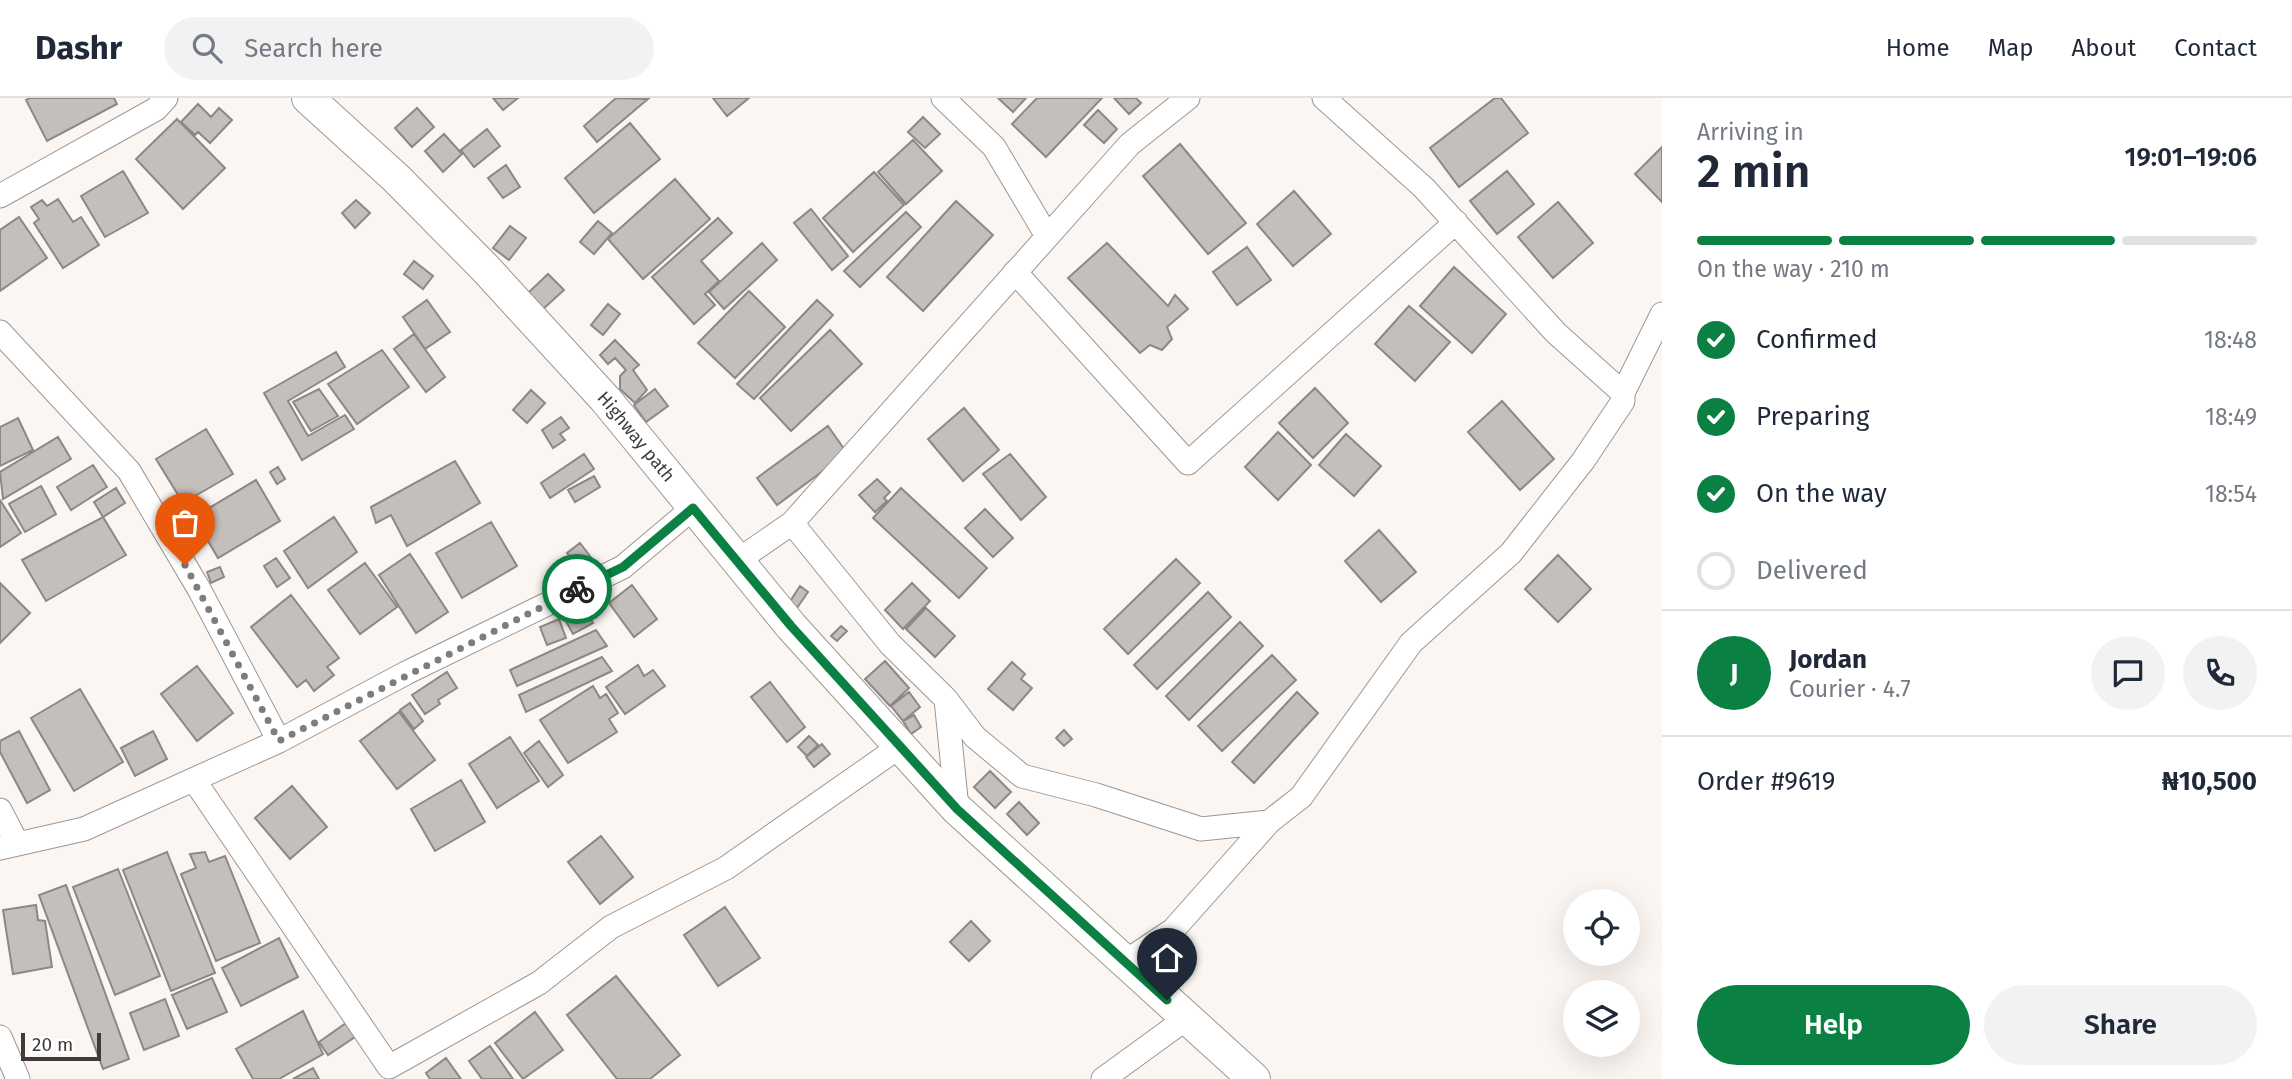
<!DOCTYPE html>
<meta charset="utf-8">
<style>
body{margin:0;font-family:"Fira Sans",sans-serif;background:#f2f2f3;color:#1f2937;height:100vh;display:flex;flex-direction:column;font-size:26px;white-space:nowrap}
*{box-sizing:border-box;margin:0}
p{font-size:23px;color:#747a83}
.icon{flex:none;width:38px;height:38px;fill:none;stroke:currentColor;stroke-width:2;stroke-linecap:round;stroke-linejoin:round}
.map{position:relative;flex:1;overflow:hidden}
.details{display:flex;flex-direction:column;background:#fff;width:630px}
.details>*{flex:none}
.fabs{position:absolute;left:1563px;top:791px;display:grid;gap:14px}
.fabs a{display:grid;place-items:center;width:77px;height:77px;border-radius:50%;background:#fff;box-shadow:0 7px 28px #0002;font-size:35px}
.scale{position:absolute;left:21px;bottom:18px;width:80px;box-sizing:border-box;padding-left:7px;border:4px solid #3e3b3a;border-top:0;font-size:19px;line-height:24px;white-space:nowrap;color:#3e3b3a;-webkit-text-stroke:5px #fff;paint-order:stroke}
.pin{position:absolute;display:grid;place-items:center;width:60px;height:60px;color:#fff;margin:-72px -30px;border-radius:50% 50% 50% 0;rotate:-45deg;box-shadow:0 0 7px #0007}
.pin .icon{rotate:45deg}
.courier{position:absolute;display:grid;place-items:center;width:70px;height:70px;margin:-35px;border:5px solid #0b8043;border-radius:50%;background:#fff;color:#222;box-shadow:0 2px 9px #0007}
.overview em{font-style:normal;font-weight:600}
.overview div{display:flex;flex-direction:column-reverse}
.overview{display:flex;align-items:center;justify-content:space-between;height:119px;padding:0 35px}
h1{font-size:46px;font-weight:600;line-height:52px}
.bar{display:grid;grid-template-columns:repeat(4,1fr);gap:10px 7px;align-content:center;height:84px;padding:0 35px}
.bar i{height:9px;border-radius:5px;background:#e0e1e3}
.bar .selected{background:#0b8043}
.bar p{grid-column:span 4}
.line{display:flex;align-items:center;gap:18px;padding:0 35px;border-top:2px solid #e0e1e3}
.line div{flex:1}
.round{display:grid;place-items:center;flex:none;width:74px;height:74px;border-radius:37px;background:#f2f2f3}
ol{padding:0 35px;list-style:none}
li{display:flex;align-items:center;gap:21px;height:77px}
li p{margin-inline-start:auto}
li .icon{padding:7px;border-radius:50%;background:#0b8043;color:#fff;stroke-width:4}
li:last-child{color:#747a83}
li i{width:38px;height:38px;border:4px solid #e0e1e3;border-radius:50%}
.cta{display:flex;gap:14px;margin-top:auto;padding:14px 35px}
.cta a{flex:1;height:80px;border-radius:42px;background:#0b8043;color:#fff;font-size:28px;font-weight:600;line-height:80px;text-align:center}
.cta a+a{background:#f2f2f3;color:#1f2937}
header{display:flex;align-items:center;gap:42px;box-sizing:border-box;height:98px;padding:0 35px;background:#fff;border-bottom:2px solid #e0e1e3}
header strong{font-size:33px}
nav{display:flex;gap:38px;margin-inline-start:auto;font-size:24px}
.search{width:490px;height:63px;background:#f2f2f3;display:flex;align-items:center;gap:18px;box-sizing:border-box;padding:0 24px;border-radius:38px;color:#747a83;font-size:26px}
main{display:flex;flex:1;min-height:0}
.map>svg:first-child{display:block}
</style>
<header>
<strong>Dashr</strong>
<div class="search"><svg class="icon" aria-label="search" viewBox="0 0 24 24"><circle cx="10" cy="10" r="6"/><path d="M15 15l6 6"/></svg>Search here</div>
<nav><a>Home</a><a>Map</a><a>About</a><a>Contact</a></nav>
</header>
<main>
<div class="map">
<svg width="1662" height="981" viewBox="0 0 1662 981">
<rect width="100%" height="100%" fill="#fcf6f3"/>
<!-- building -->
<path fill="#c5bfbc" stroke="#8d8885" stroke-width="2" d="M30 0H114L117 6 47 43 26 2Z
M493 0H518L503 12Z
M616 0 648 1 597 44 584 28Z
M713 0H749L727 18Z
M998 0H1026L1013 14Z
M1037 0H1102L1046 59 1012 26Z
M1114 0H1136L1141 5 1129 16Z
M1495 0H1501L1528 35 1459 89 1430 50Z
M198 6 211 19 219 10 232 22 210 45 198 34 195 37 181 24Z
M417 10 434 29 412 49 395 30Z
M1098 12 1117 31 1104 45 1084 27Z
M923 19 940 36 925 50 908 34Z
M177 21 225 70 183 111 136 61Z
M630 25 660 61 594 115 565 80Z
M487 31 500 48 474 69 461 52Z
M444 36 462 56 443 74 425 53Z
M913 42 942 73 906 106 878 74Z
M1180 46 1246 125 1208 156 1143 78Z
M1662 49V104L1635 76Z
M506 67 520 89 503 100 488 80Z
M123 73 148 115 105 139 81 98Z
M1507 73 1534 106 1497 136 1470 103Z
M874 74 904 107 853 154 823 120Z
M675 81 710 121 643 181 608 141Z
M1294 93 1331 136 1293 168 1257 126Z
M58 101 73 124 81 119 99 147 63 170 34 125 39 121 31 109 42 102 47 108Z
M356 102 370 115 355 130 342 115Z
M956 103 993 137 923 213 887 179Z
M1558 104 1593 145 1553 180 1518 139Z
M811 111 848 158 832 172 794 125Z
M906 114 921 129 860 189 844 173Z
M19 119 47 160 0 193V132Z
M718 120 732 135 701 163 719 183 705 196 715 207 694 226 652 179Z
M598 123 612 135 594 156 580 144Z
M510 128 526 140 509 162 493 150Z
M762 145 777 162 724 211 709 194Z
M1107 145 1168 208 1175 197 1188 211 1167 229 1172 241 1162 252 1150 247 1140 255 1068 180Z
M1247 149 1271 182 1237 207 1213 174Z
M414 163 433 178 423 191 404 176Z
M1454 169 1506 216 1472 255 1420 208Z
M548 176 564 192 543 211 528 195Z
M749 193 785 229 735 280 698 245Z
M427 202 450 234 425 251 403 219Z
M817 202 833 217 754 301 737 286Z
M608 206 620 216 603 237 591 227Z
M1409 208 1450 244 1415 283 1375 246Z
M830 232 862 266 791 333 760 300Z
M414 236 445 279 426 294 394 251Z
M615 242 639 267 633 272 647 292 635 305 620 291V278L626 272 615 260 608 266 600 257Z
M382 252 409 289 357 326 328 286Z
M336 254 345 269 288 303 308 338 345 317 354 331 302 362 264 295Z
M1315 290 1348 325 1313 360 1279 325Z
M319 291 338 318 311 333 293 304Z
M655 291 668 308 646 324 634 307Z
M531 292 545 305 527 325 513 312Z
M1502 303 1554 361 1520 392 1468 334Z
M964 310 999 352 963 383 928 341Z
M561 319 569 330 560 336 565 342 553 350 542 332Z
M18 320 33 352 0 368V329Z
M828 328 847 355 777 407 757 380Z
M206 331 233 376 183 405 156 361Z
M1278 334 1311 367 1278 402 1245 369Z
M1346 336 1381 368 1354 398 1319 367Z
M58 339 71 361 3 401 0 374Z
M584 356 594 371 550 400 541 385Z
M1010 356 1046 399 1021 422 983 376Z
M455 363 480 405 407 448 391 417 376 425 371 409Z
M93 367 107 389 71 412 57 389Z
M278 369 285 381 277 386 270 374Z
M594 378 600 389 575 404 568 392Z
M877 381 890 394 884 400 887 403 875 414 859 397Z
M256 382 280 423 218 460 194 419Z
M41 388 56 416 25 434 9 406Z
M116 390 125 405 103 419 94 404Z
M901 390 987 470 959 500 873 420Z
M0 402 21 435 0 449Z
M985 411 1013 440 993 459 965 430Z
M103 419 126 457 46 503 22 462Z
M334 419 357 454 308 490 284 453Z
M491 424 517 468 462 500 436 455Z
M1379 432 1416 474 1381 504 1345 463Z
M580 445 593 462 580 472 567 455Z
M410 456 448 514 416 535 379 477Z
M1558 457 1591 491 1558 524 1525 491Z
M276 460 290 480 277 489 264 468Z
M1176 461 1200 485 1128 556 1104 531Z
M365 465 397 509 360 536 328 492Z
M220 469 224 479 211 485 207 474Z
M0 485 30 515 0 545Z
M912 485 930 503 903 531 885 512Z
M632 487 657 521 634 539 609 505Z
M800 488 808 494 797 510 789 505Z
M1208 494 1231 519 1157 591 1134 567Z
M291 497 339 560 327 569 334 577 314 593 306 582 297 589 251 529Z
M583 507 593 525 573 536 563 518Z
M926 510 955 538 935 559 906 531Z
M559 521 566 540 547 547 540 529Z
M1240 524 1263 548 1189 622 1166 598Z
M841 528 847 533 837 543 831 538Z
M596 532 607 548 517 588 510 572Z
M1272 557 1296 582 1222 653 1198 628Z
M602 559 612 573 526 614 519 597Z
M885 563 909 590 890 608 865 581Z
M1012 564 1025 576 1021 581 1032 590 1013 612 988 591Z
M638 567 644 578 653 572 665 588 625 616 606 589Z
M197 568 233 615 197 643 161 596Z
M447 574 457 590 438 602 440 606 425 616 412 597Z
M770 584 805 629 787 644 751 599Z
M593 588 600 600 606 596 618 615 609 621 617 634 568 665 540 622Z
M80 591 123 664 74 693 31 620Z
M909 594 920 609 903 623 891 608Z
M1297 594 1318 615 1254 685 1232 664Z
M410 605 423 623 414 631 400 612Z
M399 614 435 662 397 691 360 643Z
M914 617 921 629 911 636 903 623Z
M1064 632 1072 641 1064 648 1056 640Z
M19 633 50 692 27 705 0 654V643Z
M153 633 167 661 135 678 121 650Z
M809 638 818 647 807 658 798 649Z
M510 639 539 683 497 710 469 666Z
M539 643 563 677 548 689 524 655Z
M822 646 830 656 814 669 806 659Z
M990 673 1011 694 995 710 974 689Z
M461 682 485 724 435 753 411 711Z
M292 688 327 729 290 761 255 720Z
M1019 704 1039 725 1027 737 1007 716Z
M601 738 633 779 600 806 568 764Z
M167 754 215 875 171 893 123 772Z
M205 754 209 764 225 758 260 845 216 863 181 776 196 770 190 756Z
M118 771 160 878 115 897 73 789Z
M66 787 129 961 103 971 39 797Z
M36 807 38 822 45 823 52 869 13 876 3 812Z
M725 809 760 860 718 888 684 837Z
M971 823 990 843 969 863 950 844Z
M279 840 298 879 241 908 222 870Z
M616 878 680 957 650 981H617L567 917Z
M212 880 227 914 187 931 172 897Z
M165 901 179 938 144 952 130 915Z
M303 913 323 956 279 981H253L236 951Z
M535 914 563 952 523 981 495 945Z
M346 925 355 939 328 957 319 944Z
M490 948 513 981H482L469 963Z
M446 960 461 981H430L426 975Z
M313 970 319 981H293Z"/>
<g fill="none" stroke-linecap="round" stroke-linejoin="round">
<defs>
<path id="street" d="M943 0 994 49 1047 138
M0 98 156 11 166 0
M1015 174 1188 365 1456 124
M0 234 129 373 199 491 279 643
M1623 295 1662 216
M792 425 890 546 946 601 957 711
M737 463 792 425 1130 46 1188 0
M946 601 975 639 1022 678 1096 697 1201 731 1269 724
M194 682 389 969 539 885 611 829 726 770 902 647
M0 712 17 745
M0 750 84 731 279 643 406 575 623 469 693 410
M1125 864 1173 832 1269 724 1301 699 1411 545 1511 455 1583 363 1623 303V295L1556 235 1424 90 1324 0
M0 939 18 981
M1103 981 1187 920"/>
<g id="secondary">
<path id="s1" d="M308 0 396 80 485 170 606 302 791 528 957 711 1254 981"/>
</g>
</defs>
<!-- street casing -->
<use href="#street" stroke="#9c9794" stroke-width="25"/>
<!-- secondary casing -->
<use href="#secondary" stroke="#9c9794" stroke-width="34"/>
<!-- street -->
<use href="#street" stroke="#fff" stroke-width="23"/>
<!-- secondary -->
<use href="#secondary" stroke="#fff" stroke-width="32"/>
</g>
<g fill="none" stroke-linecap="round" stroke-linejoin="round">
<!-- done -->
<path stroke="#807c7b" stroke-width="7" stroke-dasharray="0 12.6" d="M185 467 279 643 577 491"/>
<!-- route -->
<path stroke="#0b8043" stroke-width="9" d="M577 491 623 469 693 410 791 528 957 711 1167 902"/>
</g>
<g text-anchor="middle" stroke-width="5" stroke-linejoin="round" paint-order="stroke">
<!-- street labels -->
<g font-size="18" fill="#3e3b3a" stroke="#fff">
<text dy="6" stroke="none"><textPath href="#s1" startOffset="472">Highway path</textPath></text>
</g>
</g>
</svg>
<div class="fabs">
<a><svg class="icon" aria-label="locate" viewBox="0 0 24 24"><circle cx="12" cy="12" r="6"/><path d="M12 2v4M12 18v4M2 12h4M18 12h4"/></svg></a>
<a><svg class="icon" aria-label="layers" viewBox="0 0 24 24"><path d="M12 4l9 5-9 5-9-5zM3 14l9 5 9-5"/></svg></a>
</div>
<div class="scale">20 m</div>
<div class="pin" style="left:185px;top:467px;background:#ea580c"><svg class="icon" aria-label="bag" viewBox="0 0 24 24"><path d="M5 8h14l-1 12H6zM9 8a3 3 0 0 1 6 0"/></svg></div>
<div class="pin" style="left:1167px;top:902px;background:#1f2937"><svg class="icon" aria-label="home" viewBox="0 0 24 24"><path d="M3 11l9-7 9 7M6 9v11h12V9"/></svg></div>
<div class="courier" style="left:577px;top:491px"><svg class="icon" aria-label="bike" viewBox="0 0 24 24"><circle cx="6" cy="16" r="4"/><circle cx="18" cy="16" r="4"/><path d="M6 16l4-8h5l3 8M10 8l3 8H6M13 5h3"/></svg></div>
</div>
<section class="details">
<div class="overview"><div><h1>2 min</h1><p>Arriving in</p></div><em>19:01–19:06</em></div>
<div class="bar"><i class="selected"></i><i class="selected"></i><i class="selected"></i><i></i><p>On the way · 210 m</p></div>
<ol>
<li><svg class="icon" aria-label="check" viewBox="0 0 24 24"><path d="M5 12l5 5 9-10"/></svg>Confirmed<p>18:48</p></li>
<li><svg class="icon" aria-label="check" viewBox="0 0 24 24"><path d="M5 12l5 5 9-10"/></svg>Preparing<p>18:49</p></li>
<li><svg class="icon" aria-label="check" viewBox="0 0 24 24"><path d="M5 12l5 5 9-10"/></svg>On the way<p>18:54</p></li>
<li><i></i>Delivered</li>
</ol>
<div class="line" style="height:126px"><b class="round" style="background:#0b8043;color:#fff">J</b><div><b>Jordan</b><p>Courier · 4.7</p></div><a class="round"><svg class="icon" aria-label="chat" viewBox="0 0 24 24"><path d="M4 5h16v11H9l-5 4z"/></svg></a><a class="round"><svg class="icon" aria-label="phone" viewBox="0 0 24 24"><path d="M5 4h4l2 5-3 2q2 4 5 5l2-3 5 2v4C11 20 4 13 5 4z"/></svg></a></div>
<div class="line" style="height:91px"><div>Order #9619</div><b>₦10,500</b></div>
<div class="cta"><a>Help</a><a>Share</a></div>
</section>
</main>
